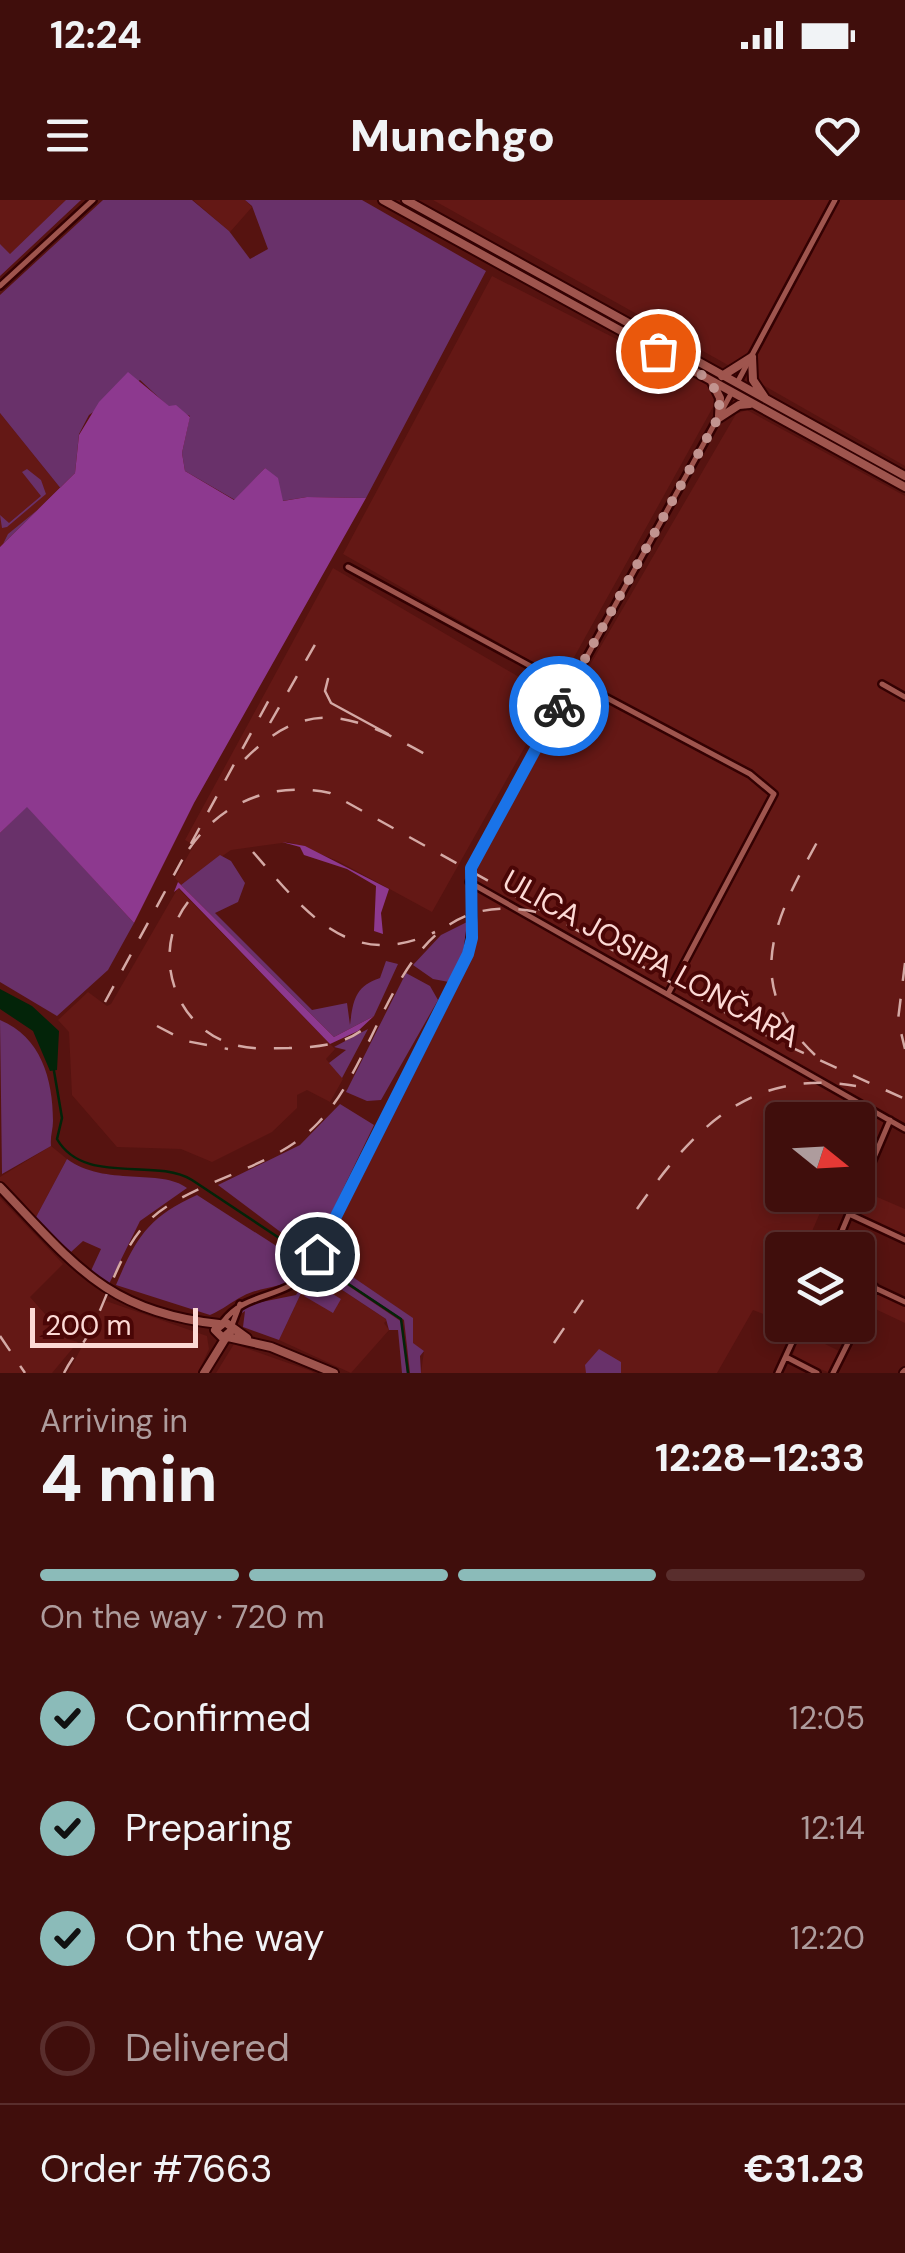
<!DOCTYPE html>
<meta charset="utf-8">
<style>
body{margin:0;font-family:"DM Sans",sans-serif;background:#4b1c1a;color:#f1f3f6;height:100vh;display:flex;flex-direction:column;font-size:38px;white-space:nowrap}
*{box-sizing:border-box;margin:0}
p{font-size:32px;color:#ae9c9d}
.icon{flex:none;width:55px;height:55px;fill:none;stroke:currentColor;stroke-width:2;stroke-linecap:round;stroke-linejoin:round}
.map{position:relative;height:1173px;overflow:hidden}
.details{display:flex;flex-direction:column;background:#400e0c;flex:1}
.details>*{flex:none}
.needle{width:65px;rotate:108deg}
.controls{position:absolute;left:765px;top:902px;display:grid;gap:20px}
.controls a{display:grid;place-items:center;width:110px;height:110px;border-radius:10px;background:#400e0c;box-shadow:0 5px 15px #0003,0 0 0 2px #592e2d;font-size:50px}
.scale{position:absolute;left:30px;bottom:25px;width:168px;box-sizing:border-box;padding-left:10px;border:5px solid #fcd9d5;border-top:0;font-size:28px;line-height:35px;white-space:nowrap;color:#fcd9d5;-webkit-text-stroke:8px #4a0606;paint-order:stroke}
.pin{position:absolute;display:grid;place-items:center;width:85px;height:85px;color:#fff;margin:-42px;border:5px solid #fff;border-radius:50%;box-shadow:0 2px 10px #0007}
.courier{position:absolute;display:grid;place-items:center;width:100px;height:100px;margin:-50px;border:8px solid #1a73e8;border-radius:50%;background:#fff;color:#222;box-shadow:0 2px 12px #0007}
.summary em{font-style:normal;font-weight:800}
.summary div{display:flex;flex-direction:column-reverse}
.summary{display:flex;align-items:center;justify-content:space-between;height:170px;padding:0 40px}
h1{font-size:65px;font-weight:800;line-height:75px}
.bar{display:grid;grid-template-columns:repeat(4,1fr);gap:15px 10px;align-content:center;height:120px;padding:0 40px}
.bar i{height:12px;border-radius:8px;background:#592e2d}
.bar .active{background:#8bbbb9}
.bar p{grid-column:span 4}
.line{display:flex;align-items:center;gap:25px;padding:0 40px;border-top:2px solid #592e2d}
.line div{flex:1}
ol{padding:0 40px;list-style:none}
li{display:flex;align-items:center;gap:30px;height:110px}
li p{margin-inline-start:auto}
li .icon{padding:10px;border-radius:50%;background:#8bbbb9;color:#111;stroke-width:4}
li:last-child{color:#ae9c9d}
li i{width:55px;height:55px;border:5px solid #592e2d;border-radius:50%}
.status{display:flex;justify-content:space-between;align-items:center;height:70px;padding:0 50px;background:#400e0c;direction:ltr}
.status svg{height:28px;fill:currentColor}
header{display:flex;justify-content:space-between;align-items:center;height:130px;padding:0 40px;background:#400e0c;font-size:45px;font-weight:800}
.map>svg:first-child{display:block}
</style>
<div class="status"><b>12:24</b><svg viewBox="0 0 49 12"><path d="M0 12V9h3v3zM5 12V6h3v6zM10 12V3h3v9zM15 12V0h3v12zM26 1h20v11H26zM47 4h2v5h-2z"/></svg></div>
<header><svg class="icon" aria-label="menu" viewBox="0 0 24 24"><path d="M4 6h16M4 12h16M4 18h16"/></svg>Munchgo<svg class="icon" aria-label="heart" viewBox="0 0 24 24"><path d="M12 20l-8-8c-3-5 5-10 8-4 3-6 11-1 8 4z"/></svg></header>
<div class="map">
<svg width="905" height="1173" viewBox="0 0 905 1173">
<rect width="100%" height="100%" fill="#561310"/>
<!-- built -->
<path fill="#641815" d="M0 0H81L0 76Z
M193 0H245L252 7 230 32Z
M433 0H905V266L719 160Z
M492 76 707 185 714 196 713 207 562 479 343 354Z
M747 210 905 296V923L889 915 858 984V920H782V995H853L842 1009 825 1001 804 1050H782V1100L774 1118 753 1110 717 1173H421L424 1151 413 1144 412 1118 319 1054 475 747 473 666 736 214Z
M0 213 62 290 0 347Z
M333 368 553 497 432 712 338 661 289 642 231 650 181 685 175 678 194 645 185 640Z
M178 688 335 849 326 859 343 879 330 902 307 890 297 895V908L272 932 212 962 181 949 117 947 72 895 69 832 58 820 88 792 107 806 111 804Z
M51 946 67 959 35 1019 0 984V977Z
M863 991 905 1009V1037L855 1014Z
M0 998 63 1064 30 1097 67 1139 78 1142 52 1173H0Z
M312 1070 387 1120 384 1123 389 1130 351 1173 279 1140Z
M875 1093 905 1105V1123L869 1106Z
M106 1101 207 1136 209 1149 198 1173H68Z
M801 1132 841 1152 830 1173 792 1157Z
M234 1144 311 1171 314 1173H216Z"/>
<!-- green -->
<path fill="#69316a" d="M66 0H81L0 76V44L10 54Z
M103 0H192L229 31 250 59 268 49 252 6 245 0H362L486 71 366 298 307 297 282 301 265 268 235 300 185 271 182 253 190 216 169 207 140 180 89 215 79 234 75 273 3 344 8 334 62 290 0 213V95Z
M27 269 41 280 46 294 7 327 2 328 0 315 9 323 41 296 22 272Z
M27 606 134 723 108 770 57 816 0 782V633Z
M220 655 231 661 245 683 238 702 215 713 312 810 347 803 350 825C353 801 355 786 380 778L386 761 398 764 374 816 334 837 181 685Z
M467 722 466 751 449 782 433 779 413 765 441 735Z
M406 773 430 786 438 800 381 900 367 901 346 892Z
M0 820C41 837 53 879 53 921 53 930 50 936 51 946L2 974Z
M368 829 342 878 329 863 346 850 334 847Z
M340 904 374 925 311 1055 218 985 300 945Z
M67 959C105 987 161 968 187 988L140 1021 109 1084 89 1075 101 1049 83 1041 71 1052 35 1019Z
M197 995 306 1065C289 1092 268 1083 243 1096 231 1102 224 1109 210 1115L116 1085C136 1038 148 1017 197 995Z
M319 1054 413 1118V1143L424 1151 420 1156 421 1173H410L404 1120 320 1064Z
M316 1064 402 1122 407 1173H402L398 1130H389L386 1119 312 1070 279 1140 243 1127 245 1111 239 1115 246 1105 296 1095Z
M313 1082 341 1099 333 1113 304 1096Z
M599 1149 621 1162V1173H586L585 1165Z"/>
<!-- forest -->
<path fill="#8d398f" d="M128 172 169 206 176 205 190 217 182 253 185 271 234 300 265 268 278 278 283 301 307 297 366 298 194 603 134 723 27 607 0 633V347L75 273 79 235 99 202Z
M282 642 305 646 389 689 381 713 383 734 374 731 376 686 347 669 304 655 300 647Z
M178 682 334 837 374 816 358 831 330 844 179 688 174 692Z"/>
<!-- water -->
<path fill="#032409" d="M0 789 32 806 59 831 57 870 50 871 33 831 0 809Z"/>
<g fill="none" stroke-linecap="round" stroke-linejoin="round">
<!-- stream -->
<path stroke="#032409" stroke-width="2.5" d="M54 871 62 918 57 939C84 986 154 957 192 980L401 1119 408 1173"/>
<defs>
<path id="street" d="M0 86 93 0
M737 183 835 0
M348 367 569 487
M573 480 750 574 774 594 668 794
M882 484 905 497
M469 682 905 929
M858 995 890 920
M849 1014 905 1040
M834 1050 857 995
M858 1080 905 1102
M223 1122C247 1089 289 1101 311 1066L468 754 473 716 471 668 732 192
M858 1123 875 1087
M232 1125 240 1104
M786 1157 817 1173
M778 1173 800 1125
M833 1173 857 1125"/>
<path id="secondary" d="M383 0 905 287
M406 0 905 276
M752 157 753 180 765 198
M722 176 752 157
M712 182 720 198 719 216
M719 218 739 205 750 204
M0 987C73 1063 106 1112 219 1124
M232 1130 223 1138 215 1130 225 1122 247 1138
M228 1137 271 1147 334 1173
M204 1173 225 1139
M904 1173 905 1172"/>
</defs>
<!-- street casing -->
<use href="#street" stroke="#330102" stroke-width="10"/>
<!-- secondary casing -->
<use href="#secondary" stroke="#330102" stroke-width="12"/>
<!-- street -->
<use href="#street" stroke="#9f554e" stroke-width="5"/>
<!-- secondary -->
<use href="#secondary" stroke="#9f554e" stroke-width="8"/>
<!-- tram -->
<path stroke="#d4a9a5" stroke-width="2.5" d="M328 479 325 491 331 503 388 534"/>
<!-- rail -->
<path stroke="#d4a9a5" stroke-width="2.5" stroke-dasharray="18 18" stroke-linecap="butt" d="M270 523 320 436
M245 559C309 495 354 515 425 554
M189 649C222 601 274 581 330 593L773 839 905 899
M253 652C304 710 349 773 435 732
M188 702C150 751 173 828 235 845 253 850 271 848 289 848 322 847 349 845 374 820
M905 763 898 820 905 849
M105 802 270 498
M157 826 186 841 228 849
M815 855C737 781 779 712 821 635
M637 1009C693 929 750 868 856 886
M0 1136 25 1173
M554 1143 583 1100
M64 1173C72 1157 84 1144 92 1128 113 1085 124 1034 166 1007 213 976 278 965 318 923 389 850 396 679 541 713"/>
</g>
<g fill="none" stroke-linecap="round" stroke-linejoin="round">
<!-- done -->
<path stroke="#c29490" stroke-width="10" stroke-dasharray="0 18" d="M559 506 718 218C727 178 687 167 658 151"/>
<!-- route -->
<path stroke="#1a73e8" stroke-width="12" d="M317 1054 468 754 472 738 471 668 559 506"/>
</g>
<g text-anchor="middle" stroke-width="8" stroke-linejoin="round" paint-order="stroke">
<!-- street labels -->
<g font-size="30" fill="#fcd9d5" stroke="#4a0606">
<text transform="translate(651 759) rotate(29)" y="10">ULICA JOSIPA LONČARA</text>
</g>
</g>
</svg>
<div class="controls">
<a><svg class="needle" viewBox="-14 -14 28 28"><path d="M0-13l5 13h-10z" fill="#e53935"/><path d="M0 13l5-13h-10z" fill="#ae9c9d"/></svg></a>
<a><svg class="icon" aria-label="layers" viewBox="0 0 24 24"><path d="M12 4l9 5-9 5-9-5zM3 14l9 5 9-5"/></svg></a>
</div>
<div class="scale">200 m</div>
<div class="pin" style="left:658px;top:151px;background:#ea580c"><svg class="icon" aria-label="bag" viewBox="0 0 24 24"><path d="M5 8h14l-1 12H6zM9 8a3 3 0 0 1 6 0"/></svg></div>
<div class="pin" style="left:317px;top:1054px;background:#1f2937"><svg class="icon" aria-label="home" viewBox="0 0 24 24"><path d="M3 11l9-7 9 7M6 9v11h12V9"/></svg></div>
<div class="courier" style="left:559px;top:506px"><svg class="icon" aria-label="bike" viewBox="0 0 24 24"><circle cx="6" cy="16" r="4"/><circle cx="18" cy="16" r="4"/><path d="M6 16l4-8h5l3 8M10 8l3 8H6M13 5h3"/></svg></div>
</div>
<section class="details">
<div class="summary"><div><h1>4 min</h1><p>Arriving in</p></div><em>12:28–12:33</em></div>
<div class="bar"><i class="active"></i><i class="active"></i><i class="active"></i><i></i><p>On the way · 720 m</p></div>
<ol>
<li><svg class="icon" aria-label="check" viewBox="0 0 24 24"><path d="M5 12l5 5 9-10"/></svg>Confirmed<p>12:05</p></li>
<li><svg class="icon" aria-label="check" viewBox="0 0 24 24"><path d="M5 12l5 5 9-10"/></svg>Preparing<p>12:14</p></li>
<li><svg class="icon" aria-label="check" viewBox="0 0 24 24"><path d="M5 12l5 5 9-10"/></svg>On the way<p>12:20</p></li>
<li><i></i>Delivered</li>
</ol>
<div class="line" style="height:130px"><div>Order #7663</div><b>€31.23</b></div>
</section>
